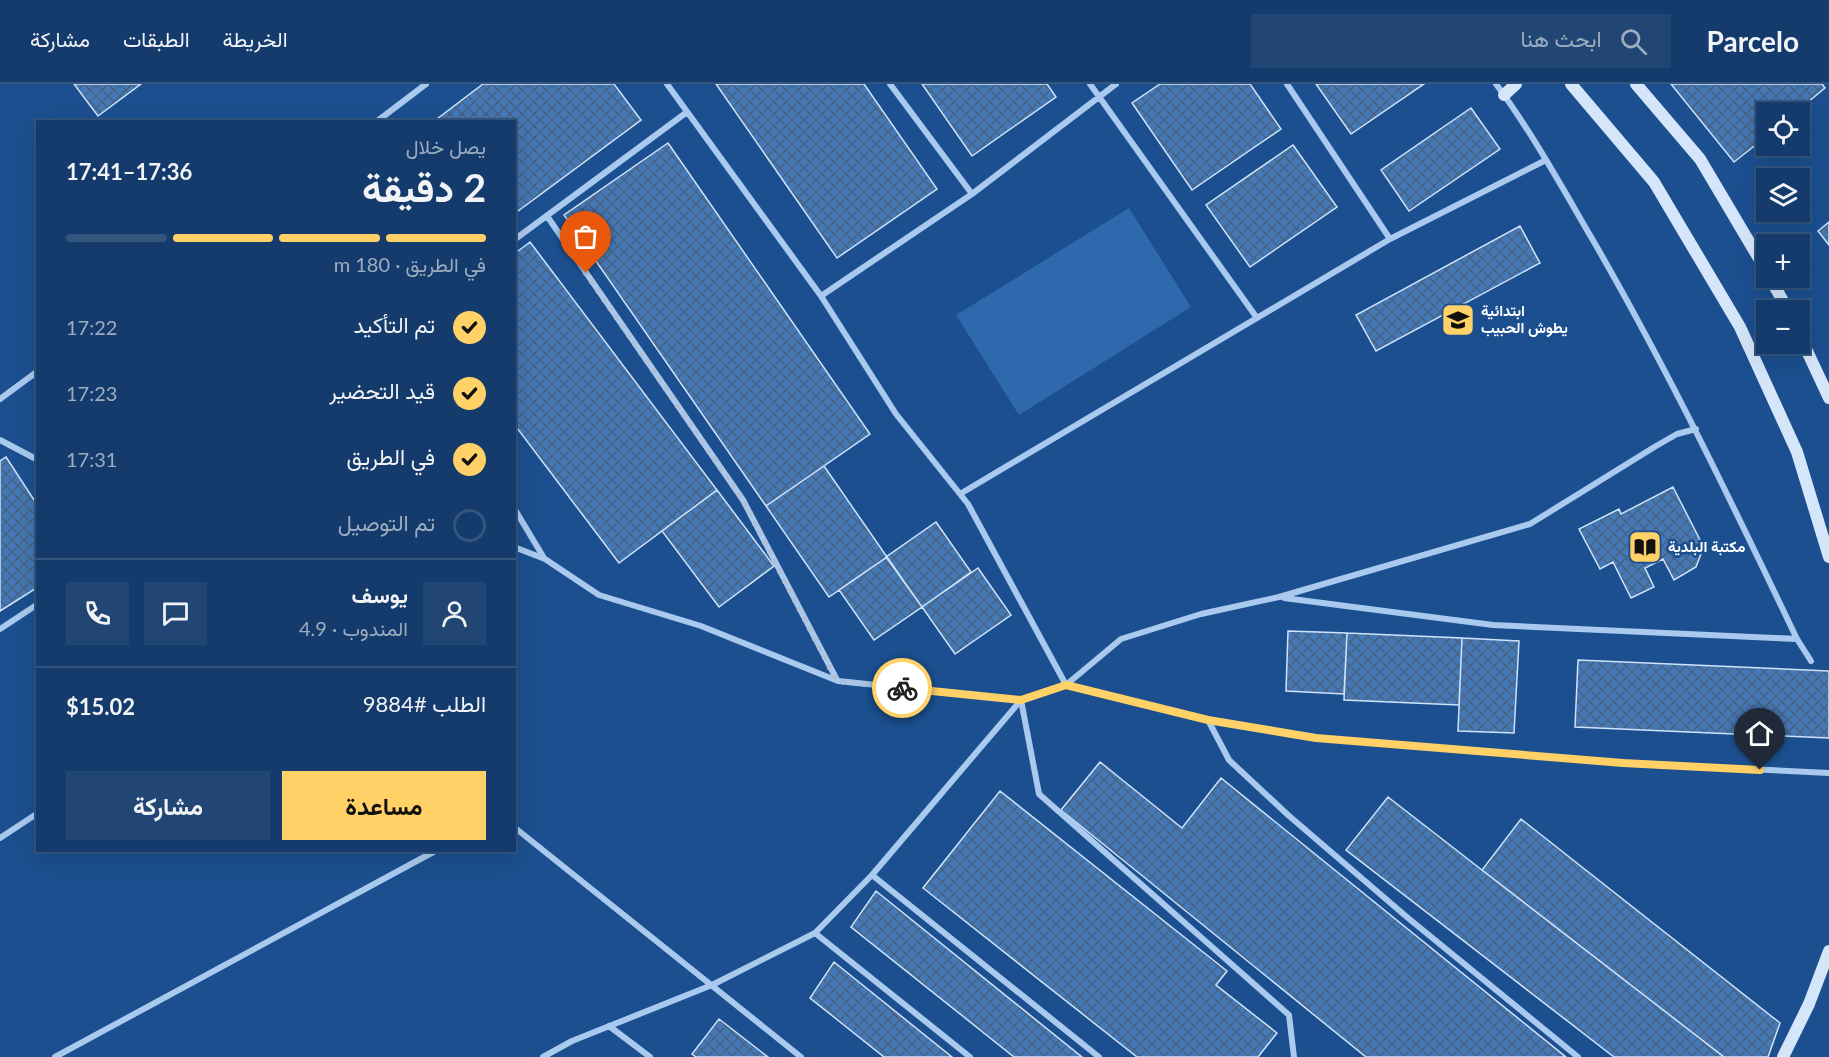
<!DOCTYPE html>
<html lang="ar">
<meta charset="utf-8">
<style>
body{margin:0;font-family:Lato,Vazirmatn,sans-serif;background:#214673;color:#f1f3f6;direction:rtl;height:100vh;display:flex;flex-direction:column;font-size:22px;white-space:nowrap}
*{box-sizing:border-box;margin:0}
p{font-size:20px;color:#9dadc1}
.icon{flex:none;width:33px;height:33px;fill:none;stroke:currentColor;stroke-width:2;stroke-linecap:round;stroke-linejoin:round}
.map{position:relative;flex:1;overflow:hidden;direction:ltr}
.sheet{position:absolute;left:36px;top:36px;width:480px;height:732px;display:flex;flex-direction:column;background:#143b6b;border-radius:0px;box-shadow:0 6px 24px #0002,0 0 0 2px #33557e;direction:rtl}
.sheet>*{flex:none}
.controls{position:absolute;left:1756px;top:18px;display:grid;gap:12px}
.controls a{display:grid;place-items:center;width:54px;height:54px;border-radius:0px;background:#143b6b;box-shadow:0 6px 24px #0002,0 0 0 2px #33557e;font-size:30px}
.pin{position:absolute;display:grid;place-items:center;width:51px;height:51px;color:#fff;margin:-62px -26px;border-radius:50% 50% 50% 0;rotate:-45deg;box-shadow:0 0 6px #0007}
.pin .icon{rotate:45deg}
.courier{position:absolute;display:grid;place-items:center;width:60px;height:60px;margin:-30px;border:4px solid #ffd166;border-radius:50%;background:#fff;color:#222;box-shadow:0 2px 8px #0007}
.headline em{font-style:normal;font-weight:700}
.headline div{display:flex;flex-direction:column-reverse}
.headline{display:flex;align-items:center;justify-content:space-between;height:102px;padding:0 30px}
h1{font-size:39px;font-weight:700;line-height:45px}
.bar{display:grid;grid-template-columns:repeat(4,1fr);gap:9px 6px;align-content:center;height:72px;padding:0 30px}
.bar i{height:8px;border-radius:4px;background:#33557e}
.bar .active{background:#ffd166}
.bar p{grid-column:span 4}
.line{display:flex;align-items:center;gap:15px;padding:0 30px;border-top:2px solid #33557e}
.line div{flex:1}
.round{display:grid;place-items:center;flex:none;width:63px;height:63px;border-radius:0px;background:#214673}
ol{padding:0 30px;list-style:none}
li{display:flex;align-items:center;gap:18px;height:66px}
li p{margin-inline-start:auto}
li .icon{padding:6px;border-radius:50%;background:#ffd166;color:#111;stroke-width:4}
li:last-child{color:#9dadc1}
li i{width:33px;height:33px;border:3px solid #33557e;border-radius:50%}
.button{display:flex;gap:12px;margin-top:auto;padding:12px 30px}
.button a{flex:1;height:69px;border-radius:0px;background:#ffd166;color:#111;font-size:24px;font-weight:700;line-height:69px;text-align:center}
.button a+a{background:#214673;color:#f1f3f6}
header{display:flex;align-items:center;gap:36px;box-sizing:border-box;height:84px;padding:0 30px;background:#143b6b;border-bottom:2px solid #33557e}
header strong{font-size:28px}
nav{display:flex;gap:33px;margin-inline-start:auto;font-size:21px}
.search{width:420px;height:54px;background:#214673;display:flex;align-items:center;gap:15px;box-sizing:border-box;padding:0 21px;border-radius:0px;color:#9dadc1;font-size:22px}
.map>svg:first-child{display:block}
</style>
<header>
<strong>Parcelo</strong>
<div class="search"><svg class="icon" aria-label="search" viewBox="0 0 24 24"><circle cx="10" cy="10" r="6"/><path d="M15 15l6 6"/></svg>ابحث هنا</div>
<nav><a>الخريطة</a><a>الطبقات</a><a>مشاركة</a></nav>
</header>
<div class="map">
<svg width="1829" height="973" viewBox="0 0 1829 973">
<defs>
<pattern id="building-cross-hatch" width="8" height="8" patternUnits="userSpaceOnUse" patternTransform="scale(1.5)"><rect width="8" height="8" fill="#4478b7"/><path d="M0 0l8 8M0 8l8-8" fill="none" stroke="#486282"/></pattern>
</defs>
<rect width="100%" height="100%" fill="#1b4f8f"/>
<!-- grass -->
<path fill="#2e69ad" d="M1129 124 1191 223 1019 331 956 231Z"/>
<!-- building -->
<path fill="url(#building-cross-hatch)" stroke="#cfe3fa" stroke-width="1.5" d="M74 0H141L98 32Z
M483 0H614L641 36 514 130V38H433Z
M716 0H864L937 105 837 174Z
M922 0H1047L1056 13 972 72Z
M1160 0H1250L1281 45 1192 106 1132 19Z
M1316 0H1424L1351 50Z
M1671 0H1822L1825 4 1796 28H1767V52L1734 78Z
M1471 24 1500 65 1409 127 1381 86Z
M668 59 870 350 766 422 564 131Z
M1293 61 1337 123 1250 183 1206 121Z
M1829 138V161L1818 147Z
M1520 142 1540 179 1376 267 1356 231Z
M530 158 717 406 619 479 514 340V170Z
M6 373 38 422V503L0 527V377Z
M824 382 887 473 829 513 766 422Z
M1673 403 1700 456 1701 470 1696 483 1674 496 1663 475 1645 484 1654 503 1631 514 1613 478 1600 485 1579 445 1619 425 1621 430Z
M717 406 774 482 719 523 662 447Z
M936 438 971 488 922 523 886 473Z
M887 473 922 523 874 556 839 506Z
M978 484 1011 531 955 570 922 523Z
M1288 547 1347 549 1344 610 1286 607Z
M1347 549 1462 554 1459 621 1344 616Z
M1462 554 1519 557 1514 649 1458 647Z
M1578 576 1829 587V654L1575 643Z
M1100 678 1182 744 1221 694 1566 973H1366L1061 726Z
M1000 707 1227 887 1216 901 1277 949 1258 973H1137L923 804Z
M1388 713 1482 786 1724 973H1614L1346 766Z
M1521 735 1780 939 1768 973H1724L1482 786Z
M876 807 1082 973H1014L851 843Z
M834 878 952 973H884L810 914Z
M719 935 768 973H696L692 970Z"/>
<g fill="none" stroke-linecap="round" stroke-linejoin="round">
<!-- minor -->
<path stroke="#a9c9ee" stroke-width="6" d="M667 0 821 212 972 110 1116 0
M890 0 972 110
M1090 0 1257 234
M1287 0 1390 155
M1496 0C1533 50 1563 105 1594 158 1669 288 1732 419 1797 555L1811 577
M376 38 426 0
M547 132 743 416 837 596
M514 156 687 28
M821 212 896 330 968 420 1066 601 1121 555 1201 530 1279 513 1530 440 1656 362 1677 350 1696 345
M0 315 38 287
M0 356 38 376
M960 410 1390 155 1546 76
M514 424 544 474
M514 463 545 475 599 511 701 542 838 597 1021 616 1066 601 1208 636 1316 654 1623 679 1829 689
M1284 514 1493 541 1797 555
M0 545 38 520
M1208 636 1229 676 1288 731 1408 834 1578 973
M514 743 801 973
M0 754 38 729
M872 791 1099 973
M815 849 970 973
M609 942 650 973
M55 973 437 766
M543 973 572 957 712 901 815 849 872 791 1021 616 1039 710 1289 931 1294 973"/>
<!-- secondary -->
<path stroke="#d6e6fa" stroke-width="12" d="M1571 0 1654 98 1740 243 1797 368 1829 473
M1636 0 1700 75 1767 188
M1504 11 1516 0
M1770 194 1788 226
M1800 252 1829 314
M1783 973 1809 920 1829 867"/>
</g>
<g fill="none" stroke-linecap="round" stroke-linejoin="round">
<!-- done -->
<path stroke="#afc1d8" stroke-width="6" stroke-dasharray="0 10.8" d="M586 189 743 416 837 597 902 604"/>
<!-- route -->
<path stroke="#ffd166" stroke-width="8" d="M902 604 1021 616 1066 601 1208 636 1316 654 1623 679 1760 686"/>
</g>
<!-- icons -->
<defs>
<symbol id="school-square" viewBox="-11 -11 22 22"><rect x="-9" y="-9" width="18" height="18" rx="4" fill="#ffd166" stroke="#1b4f8f"/><path d="M0-5L7-2L0 1L-7-2ZM-4 1L0 2.5L4 1V4Q0 6-4 4Z" fill="#111"/></symbol>
<symbol id="library-square" viewBox="-11 -11 22 22"><rect x="-9" y="-9" width="18" height="18" rx="4" fill="#ffd166" stroke="#1b4f8f"/><path d="M-6-4Q-3-5.5-.7-3.5V5Q-3 3-6 4ZM6-4Q3-5.5 .7-3.5V5Q3 3 6 4Z" fill="#111"/></symbol>
</defs>
<g fill-rule="evenodd">
<use href="#school-square" x="1439" y="217" width="38" height="38"/>
<use href="#library-square" x="1626" y="444" width="38" height="38"/>
</g>
<g text-anchor="middle" stroke-width="5" stroke-linejoin="round" paint-order="stroke">
<!-- poi labels -->
<g font-size="15" font-weight="bold" fill="#fff" stroke="#1b4f8f" text-anchor="start">
<text x="1481" y="232">ابتدائية<tspan x="1481" dy="17">يطوش الحبيب</tspan></text>
<text x="1668" y="468">مكتبة البلدية</text>
</g>
</g>
</svg>
<div class="controls">
<a><svg class="icon" aria-label="locate" viewBox="0 0 24 24"><circle cx="12" cy="12" r="6"/><path d="M12 2v4M12 18v4M2 12h4M18 12h4"/></svg></a>
<a><svg class="icon" aria-label="layers" viewBox="0 0 24 24"><path d="M12 4l9 5-9 5-9-5zM3 14l9 5 9-5"/></svg></a>
<a>+</a>
<a>−</a>
</div>
<div class="pin" style="left:586px;top:189px;background:#ea580c"><svg class="icon" aria-label="bag" viewBox="0 0 24 24"><path d="M5 8h14l-1 12H6zM9 8a3 3 0 0 1 6 0"/></svg></div>
<div class="pin" style="left:1760px;top:686px;background:#1f2937"><svg class="icon" aria-label="home" viewBox="0 0 24 24"><path d="M3 11l9-7 9 7M6 9v11h12V9"/></svg></div>
<div class="courier" style="left:902px;top:604px"><svg class="icon" aria-label="bike" viewBox="0 0 24 24"><circle cx="6" cy="16" r="4"/><circle cx="18" cy="16" r="4"/><path d="M6 16l4-8h5l3 8M10 8l3 8H6M13 5h3"/></svg></div>
<section class="sheet">
<div class="headline"><div><h1>2 دقيقة</h1><p>يصل خلال</p></div><em>17:36–17:41</em></div>
<div class="bar"><i class="active"></i><i class="active"></i><i class="active"></i><i></i><p>في الطريق · 180 m</p></div>
<ol>
<li><svg class="icon" aria-label="check" viewBox="0 0 24 24"><path d="M5 12l5 5 9-10"/></svg>تم التأكيد<p>17:22</p></li>
<li><svg class="icon" aria-label="check" viewBox="0 0 24 24"><path d="M5 12l5 5 9-10"/></svg>قيد التحضير<p>17:23</p></li>
<li><svg class="icon" aria-label="check" viewBox="0 0 24 24"><path d="M5 12l5 5 9-10"/></svg>في الطريق<p>17:31</p></li>
<li><i></i>تم التوصيل</li>
</ol>
<div class="line" style="height:108px"><a class="round"><svg class="icon" aria-label="person" viewBox="0 0 24 24"><circle cx="12" cy="8" r="4"/><path d="M4 21q1-7 8-7t8 7"/></svg></a><div><b>يوسف</b><p>المندوب · 4.9</p></div><a class="round"><svg class="icon" aria-label="chat" viewBox="0 0 24 24"><path d="M4 5h16v11H9l-5 4z"/></svg></a><a class="round"><svg class="icon" aria-label="phone" viewBox="0 0 24 24"><path d="M5 4h4l2 5-3 2q2 4 5 5l2-3 5 2v4C11 20 4 13 5 4z"/></svg></a></div>
<div class="line" style="height:78px"><div>الطلب #9884</div><b>$15.02</b></div>
<div class="button"><a>مساعدة</a><a>مشاركة</a></div>
</section>
</div>
